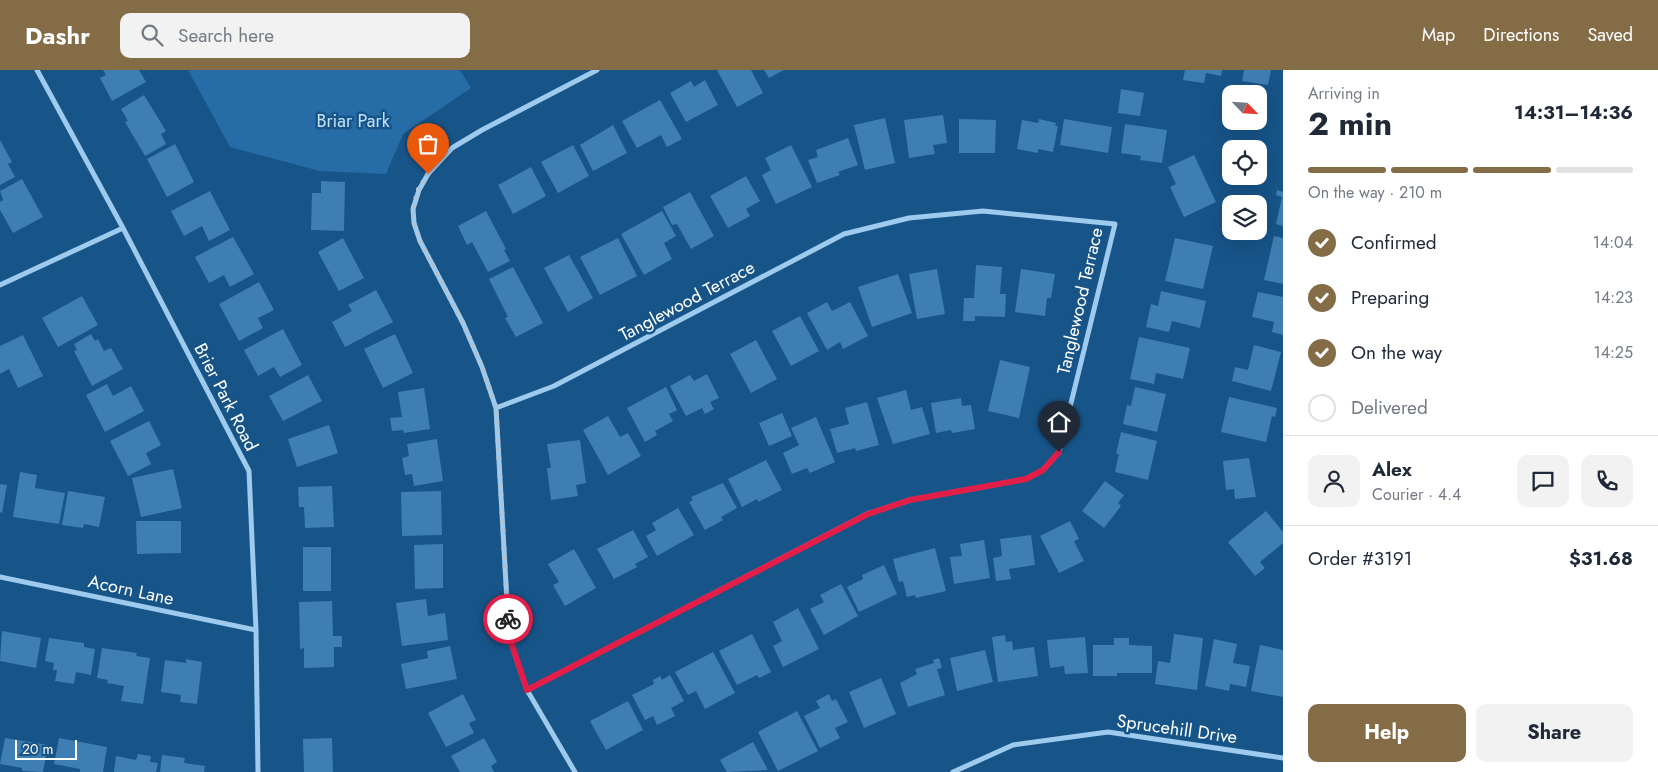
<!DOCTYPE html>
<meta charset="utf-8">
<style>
body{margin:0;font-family:Jost,sans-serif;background:#f2f2f3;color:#1f2937;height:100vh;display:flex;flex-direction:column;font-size:19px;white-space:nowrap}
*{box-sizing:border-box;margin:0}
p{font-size:16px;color:#747a83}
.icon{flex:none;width:28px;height:28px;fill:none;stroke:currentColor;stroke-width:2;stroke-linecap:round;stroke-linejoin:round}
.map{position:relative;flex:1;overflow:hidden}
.drawer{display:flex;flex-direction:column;background:#fff;width:375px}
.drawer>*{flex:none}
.needle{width:32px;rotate:115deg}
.fabs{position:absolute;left:1222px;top:15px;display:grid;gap:10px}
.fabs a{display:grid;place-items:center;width:45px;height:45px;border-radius:10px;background:#fff;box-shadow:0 5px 20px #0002;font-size:25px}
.scale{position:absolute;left:15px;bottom:12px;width:62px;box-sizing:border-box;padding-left:5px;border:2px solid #fff;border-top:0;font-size:14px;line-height:18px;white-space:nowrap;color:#fff;-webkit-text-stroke:4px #175488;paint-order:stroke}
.pin{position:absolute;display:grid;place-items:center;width:42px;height:42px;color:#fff;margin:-51px -21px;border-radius:50% 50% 50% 0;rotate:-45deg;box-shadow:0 0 5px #0007}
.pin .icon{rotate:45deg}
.courier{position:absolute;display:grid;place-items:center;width:50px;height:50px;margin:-25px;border:4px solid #e11d48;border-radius:50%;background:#fff;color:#222;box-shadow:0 1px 6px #0007}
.head em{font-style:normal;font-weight:700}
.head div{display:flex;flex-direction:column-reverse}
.head{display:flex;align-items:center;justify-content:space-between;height:85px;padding:0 25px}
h1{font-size:32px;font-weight:700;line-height:38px}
.bar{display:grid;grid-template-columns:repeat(4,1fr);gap:8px 5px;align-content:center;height:60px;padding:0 25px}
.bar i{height:6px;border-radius:4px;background:#e0e1e3}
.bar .active{background:#846c47}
.bar p{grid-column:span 4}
.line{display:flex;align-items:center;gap:12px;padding:0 25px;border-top:1px solid #e0e1e3}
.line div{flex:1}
.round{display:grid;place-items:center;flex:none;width:52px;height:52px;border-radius:10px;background:#f2f2f3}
ol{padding:0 25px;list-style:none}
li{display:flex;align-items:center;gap:15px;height:55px}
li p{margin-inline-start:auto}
li .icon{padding:5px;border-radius:50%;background:#846c47;color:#fff;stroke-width:4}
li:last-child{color:#747a83}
li i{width:28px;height:28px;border:2px solid #e0e1e3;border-radius:50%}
.cta{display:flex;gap:10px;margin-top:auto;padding:10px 25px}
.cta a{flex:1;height:58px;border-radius:10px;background:#846c47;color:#fff;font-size:20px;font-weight:700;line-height:58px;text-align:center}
.cta a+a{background:#f2f2f3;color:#1f2937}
header{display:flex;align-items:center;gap:30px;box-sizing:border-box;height:70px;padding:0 25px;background:#846c47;color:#fff}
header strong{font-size:24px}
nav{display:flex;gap:28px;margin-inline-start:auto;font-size:18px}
.search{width:350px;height:45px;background:#f2f2f3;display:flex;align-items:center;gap:12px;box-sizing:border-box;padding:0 18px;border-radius:10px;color:#747a83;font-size:19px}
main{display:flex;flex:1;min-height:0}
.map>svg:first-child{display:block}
</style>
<header>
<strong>Dashr</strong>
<div class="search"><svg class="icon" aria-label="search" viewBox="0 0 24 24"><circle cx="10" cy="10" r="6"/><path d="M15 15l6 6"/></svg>Search here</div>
<nav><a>Map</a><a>Directions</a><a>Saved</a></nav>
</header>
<main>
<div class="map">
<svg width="1283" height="702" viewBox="0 0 1283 702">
<rect width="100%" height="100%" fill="#175488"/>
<!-- green -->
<path fill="#266ca6" d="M188 0H460L471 18 403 64 386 104 320 101 230 77Z"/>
<!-- building -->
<path fill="#3f7eb2" d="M103 0H139L146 12 112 31 100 8 106 5Z
M717 0H751L763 23 737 37Z
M764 0H784L769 8Z
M1185 0H1222L1221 6 1206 3 1204 13 1183 10Z
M1244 0H1271L1268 15 1242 11Z
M705 10 718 35 686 52 670 23 691 11 694 17Z
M1121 19 1144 23 1140 46 1118 43Z
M144 25 166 61 161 64 166 74 145 86 125 52 128 51 121 39Z
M660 30 682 69 667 77 661 65 637 78 622 51Z
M943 45 947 73 933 75 935 84 909 88 904 50Z
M885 48 895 93 865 100 854 55Z
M959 49 996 50 995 83H959Z
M1039 49 1056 53 1055 56H1058L1053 82 1038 79V83L1017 79 1022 50 1038 53Z
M1064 49 1112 57 1108 83 1060 75Z
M1125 54 1167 60 1162 93 1140 90 1141 86 1121 83Z
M613 55 627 83 593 101 580 75Z
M848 68 858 95 838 102 840 105 817 113 808 90 818 87 816 80Z
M0 70 12 92 8 94 15 107 0 115Z
M175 74 194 112 167 127 147 89Z
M573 75 589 106 558 123 541 92Z
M791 75 812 117 776 134 762 105 771 100 765 88Z
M1194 85 1216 132 1184 147 1170 117 1176 114 1168 97Z
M531 97 546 126 513 144 498 115Z
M746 106 760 131 746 139 750 146 728 158 710 126Z
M22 109 43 147 13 163 0 140V132L3 130 0 121Z
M321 111 345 112 344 161 311 160 312 123H321Z
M1277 120 1283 122V156L1276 154 1282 127 1276 125Z
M210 121 230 160 209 171 202 156 184 166 171 141Z
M690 122 714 166 691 179 677 154 672 155 663 137Z
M486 141 506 179 504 180 510 191 488 202 472 172 467 175 458 156Z
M662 141 676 166 664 173 672 189 644 205 621 164Z
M1274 166 1283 168V214L1264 210Z
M233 167 254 204 230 217 224 205 209 213 195 187Z
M343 168 364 208 339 221 318 182Z
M618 168 637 206 600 225 580 187Z
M1175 168 1213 176 1203 219 1165 211Z
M569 185 593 228 568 242 544 198Z
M976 195 1002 197 1000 224H1006L1005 247 975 246V251H963L964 228H974Z
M513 197 543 253 516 267 505 248 508 247 489 209Z
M937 199 945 244 917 249 909 204Z
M1021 199 1055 204 1051 228H1047L1045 246 1015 242Z
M898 204 912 243 872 257 858 217Z
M259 212 274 240 258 248 263 258 239 271 219 234Z
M376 220 393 252 345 277 332 252 352 241 348 235Z
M1161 221 1206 231 1200 258 1172 251 1169 262 1146 257 1151 234 1158 236Z
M1258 222 1283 227V265L1272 262 1274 252 1252 247Z
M82 226 98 255 58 277 42 248Z
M827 232 832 241 850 232 868 266 843 279 840 272 827 280 807 243Z
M800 246 819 281 791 296 772 261Z
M283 259 302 295 280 307 274 297 258 306 244 280Z
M91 264 95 271 98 269 104 281 111 278 123 299 92 316 74 281 77 280 74 274Z
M395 264 413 303 383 318 364 279Z
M23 265 43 306 18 318 9 299 0 304V276Z
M1139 267 1190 278 1183 309 1156 303 1154 314 1130 309Z
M756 270 777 309 751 323 730 284Z
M1254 275 1281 282 1271 321 1232 311 1235 297 1248 300Z
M1000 290 1030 297 1019 348 988 341Z
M707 304 719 328 710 332 714 339 705 344 702 338 686 346 670 316 690 305 694 311Z
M308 305 322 331 283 351 269 326Z
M107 314 113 326 131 316 144 341 105 362 86 325Z
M666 317 677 340 669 344 673 351 655 361 657 365 645 372 627 338Z
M1135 317 1166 324 1157 362 1123 354 1127 335 1131 336Z
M424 318 430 359 404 363 403 360 392 361 390 348 402 347 398 322Z
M906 320 911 340 922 337 930 364 893 374 877 328Z
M1229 327 1277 338 1275 347 1272 346 1266 372 1221 362Z
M961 328 962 336 971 335 975 359 952 363 951 360 936 363 931 333Z
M867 332 879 375 856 381 855 378 837 383 830 359 849 354 845 338Z
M782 343 792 366 769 376 759 353Z
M608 346 620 367 628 363 641 386 608 405 583 360Z
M816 347 835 392 810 403 807 398 792 404 783 383 799 375 791 358Z
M149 351 161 375 146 383 151 394 128 406 110 371Z
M329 355 338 383 297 397 288 369Z
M1121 362 1157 371 1148 410 1115 402 1119 384H1116Z
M437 369 443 411 414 416 412 404 405 405 402 388 409 386 407 374Z
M580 370 586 413 576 415 578 426 551 430 547 398H551L547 374Z
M1249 388 1256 427 1235 429 1234 419 1226 420 1223 391Z
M766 390 782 420 758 432 757 429 742 437 728 409Z
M173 399 182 438 141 447 132 408Z
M20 402 37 405 35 418 65 423 59 454 13 447Z
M1105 411 1124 425 1118 433 1121 436 1104 458 1082 441Z
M723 413 737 438 721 447 723 450 705 460 689 432 693 430 691 427Z
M0 414 7 415 2 443 0 442Z
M332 416 334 457 305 458 304 437H299L298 417Z
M68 421 105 427 99 457 84 454 83 458 62 455Z
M441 421 442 465 402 466 401 422Z
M678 438 694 465 657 486 646 466 656 460 652 453Z
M1266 441 1283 462V473L1260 492 1265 498 1255 506 1228 472Z
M136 451H181V483L137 484Z
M1070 451 1079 469 1074 471 1084 491 1059 503 1040 466Z
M633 460 648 487 635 494 637 497 614 509 597 479Z
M1031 465 1035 495 1009 499 1011 509 996 511 993 488 1002 486 1000 469Z
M984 470 990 508 954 514 950 487 962 486 960 474Z
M443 474V518L415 519 414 475Z
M303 477H331V521H303Z
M935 478 946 521 916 528 915 525 907 527 903 511 899 512 893 489Z
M574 479 596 518 565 536 553 515 559 512 548 494Z
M884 495 897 524 859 542 847 517 863 509 862 505Z
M841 514 858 546 824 565 810 539 824 532 820 525Z
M426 529 428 546 445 543 448 570 402 576 396 533Z
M332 531 333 566H342V577H334V597L304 598V578L300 579 299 532Z
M798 538 819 579 783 597 773 576 782 571 773 552Z
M2 561 41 568 36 598 0 591Z
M752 564 771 602 759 608 757 605 737 615 719 581Z
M1174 564 1203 568 1197 620 1155 614 1158 591 1170 593Z
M1005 565 1006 572 1012 571 1013 580 1034 577 1038 606 998 612 992 567Z
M1085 567 1088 603 1065 604 1064 596 1050 598 1047 570Z
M49 568 84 573V577L95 579 91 605 76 602 74 614 55 611 57 600H53L54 593 45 591Z
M1114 568H1129V575L1152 576V603H1117V606H1093V575H1114Z
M1214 569 1237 574 1233 593 1250 596 1246 617 1230 614 1229 621 1205 616Z
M1260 575 1283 580V627L1251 621Z
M450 576 457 609 406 619 401 594 428 588 427 581Z
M102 578 137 583 136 586 150 588 143 634 121 631 124 616 107 613 108 610 97 608Z
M985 580 993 612 957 621 950 588Z
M713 582 735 623 705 639 696 621 688 625 675 602Z
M939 588 942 598 937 599 945 625 908 637 900 613 917 604 915 599 934 593 933 590Z
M186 589 202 592 197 634 180 632 181 625 161 622 165 590 186 593Z
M670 605 684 631 671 638 675 646 657 655 653 646 645 650 632 625 654 614 653 610 660 606 662 610Z
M881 608 896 644 864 658 849 622Z
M463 624 476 650 469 653 474 663 446 677 428 643Z
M829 624 832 631 836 629 848 652 835 658 840 668 820 678 804 646 820 638 816 631Z
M628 631 643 660 606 680 590 651Z
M797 641 818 681 778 701 758 662Z
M5 668 48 675 43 702 22 701V698L0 694Z
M59 668 107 677 103 702H80V699L54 694Z
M332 668 333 702H304L303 669Z
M484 668 497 692 491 696 494 702H460L451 686Z
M753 672 768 700 727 702 720 690Z
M138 684 151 686 150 692 158 693 156 702H114L116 686 136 690Z
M162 685 185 688 184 693 205 696 204 702H160Z"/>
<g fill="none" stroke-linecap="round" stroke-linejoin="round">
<!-- street -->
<path stroke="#9ecaee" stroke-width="5" d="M37 0 123 158 249 401 256 560 258 702
M0 215 123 158
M496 338 554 316 844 164 909 148 983 141 1115 154 1059 382 1043 400 1026 409 910 430 867 444 527 620
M0 507 256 560
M575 702 527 620 509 567 496 338 482 297 463 253 420 171 414 153 413 139 419 120 428 104 452 78 482 60 597 0
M953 702 1013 675 1108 662 1283 688"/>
</g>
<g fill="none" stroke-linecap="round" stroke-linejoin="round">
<!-- done -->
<path stroke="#aec3d5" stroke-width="5" stroke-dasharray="0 9" d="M428 104 418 120 413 139 414 153 420 171 463 253 482 297 496 338 508 549"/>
<!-- route -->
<path stroke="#e11d48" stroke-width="6" d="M508 549 509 566 527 620 868 444 910 430 1026 409 1043 400 1059 382"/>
</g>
<g text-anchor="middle" stroke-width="5" stroke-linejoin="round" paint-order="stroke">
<!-- park labels -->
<g font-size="18" fill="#c3e2fa" stroke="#175488">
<text x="353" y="57">Briar Park</text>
</g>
<!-- street labels -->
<g font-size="18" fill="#fff" stroke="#175488">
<text transform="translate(687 231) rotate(-28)" y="6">Tanglewood Terrace</text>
<text transform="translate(1080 231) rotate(-77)" y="6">Tanglewood Terrace</text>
<text transform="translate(226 327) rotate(63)" y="6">Brier Park Road</text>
<text transform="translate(131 520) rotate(12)" y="6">Acorn Lane</text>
<text transform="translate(1177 659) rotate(8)" y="6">Sprucehill Drive</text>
</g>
</g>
</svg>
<div class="fabs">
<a><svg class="needle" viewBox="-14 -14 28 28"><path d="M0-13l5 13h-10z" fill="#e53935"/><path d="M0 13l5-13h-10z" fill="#747a83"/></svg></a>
<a><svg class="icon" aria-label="locate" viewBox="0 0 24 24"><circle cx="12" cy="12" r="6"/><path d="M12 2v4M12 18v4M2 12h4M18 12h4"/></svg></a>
<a><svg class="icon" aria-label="layers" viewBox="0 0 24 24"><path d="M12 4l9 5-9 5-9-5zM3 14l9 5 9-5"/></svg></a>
</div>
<div class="scale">20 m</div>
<div class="pin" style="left:428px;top:104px;background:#ea580c"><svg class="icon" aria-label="bag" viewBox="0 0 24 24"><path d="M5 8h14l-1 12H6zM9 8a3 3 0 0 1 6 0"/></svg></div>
<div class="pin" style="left:1059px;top:382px;background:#1f2937"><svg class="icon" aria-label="home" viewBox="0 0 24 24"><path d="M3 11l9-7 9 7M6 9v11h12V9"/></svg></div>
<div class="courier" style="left:508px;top:549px"><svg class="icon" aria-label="bike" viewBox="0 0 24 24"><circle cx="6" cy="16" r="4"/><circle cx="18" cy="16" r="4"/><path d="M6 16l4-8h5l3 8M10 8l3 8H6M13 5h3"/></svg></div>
</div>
<section class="drawer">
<div class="head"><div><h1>2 min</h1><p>Arriving in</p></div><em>14:31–14:36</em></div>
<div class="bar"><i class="active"></i><i class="active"></i><i class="active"></i><i></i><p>On the way · 210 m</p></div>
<ol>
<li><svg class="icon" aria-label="check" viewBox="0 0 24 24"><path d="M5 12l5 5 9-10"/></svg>Confirmed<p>14:04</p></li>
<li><svg class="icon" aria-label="check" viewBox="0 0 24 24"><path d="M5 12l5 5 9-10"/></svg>Preparing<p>14:23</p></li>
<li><svg class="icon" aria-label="check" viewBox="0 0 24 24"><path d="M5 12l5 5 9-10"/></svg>On the way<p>14:25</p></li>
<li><i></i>Delivered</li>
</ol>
<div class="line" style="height:90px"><a class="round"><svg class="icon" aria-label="person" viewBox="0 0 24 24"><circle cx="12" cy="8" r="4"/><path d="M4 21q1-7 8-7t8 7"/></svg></a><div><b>Alex</b><p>Courier · 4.4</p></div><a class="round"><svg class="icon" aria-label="chat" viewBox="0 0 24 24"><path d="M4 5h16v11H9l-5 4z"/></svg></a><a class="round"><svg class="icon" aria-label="phone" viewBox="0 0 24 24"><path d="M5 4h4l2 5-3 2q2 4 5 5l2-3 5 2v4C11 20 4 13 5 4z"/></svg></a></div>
<div class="line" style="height:65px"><div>Order #3191</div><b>$31.68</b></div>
<div class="cta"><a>Help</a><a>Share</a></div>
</section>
</main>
